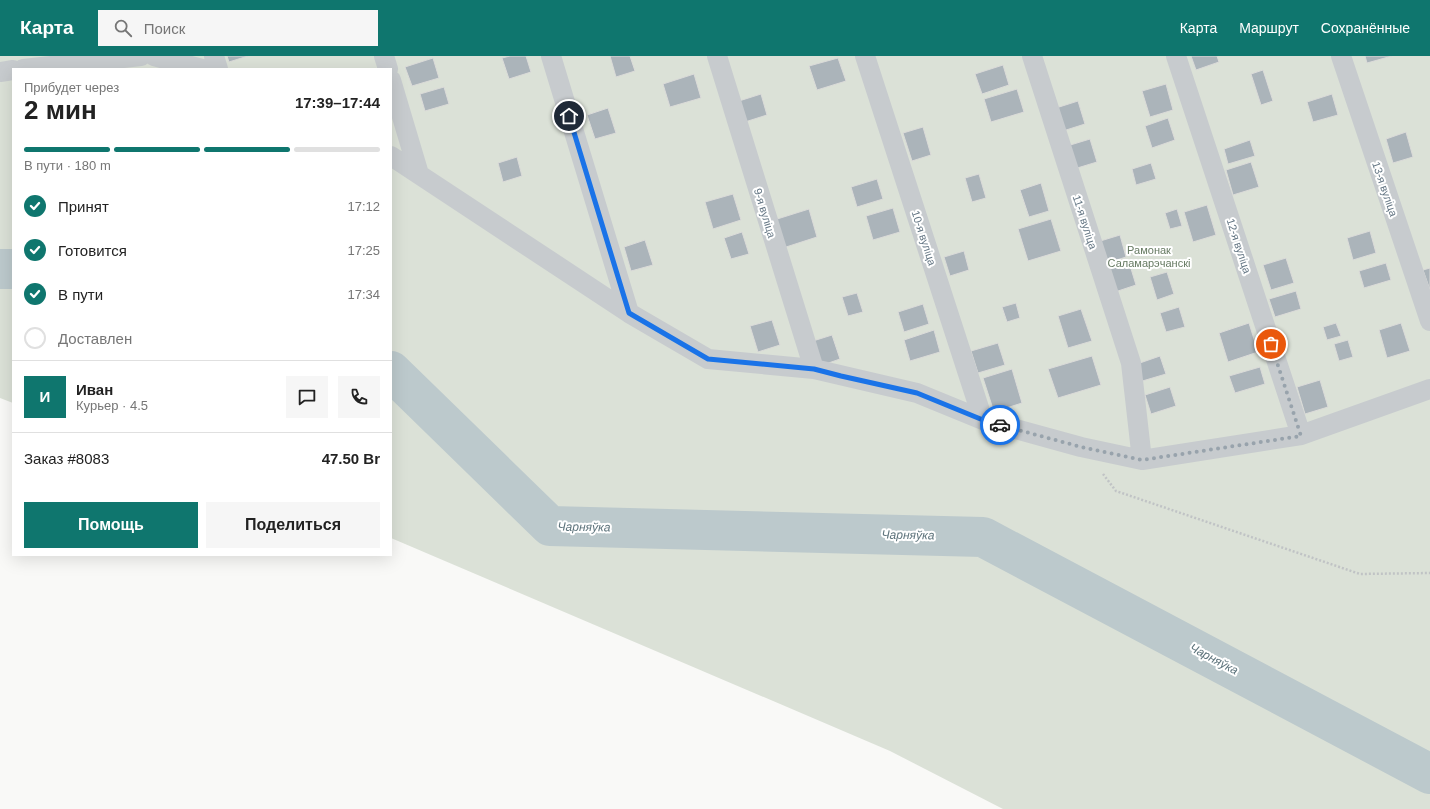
<!DOCTYPE html>
<html lang="ru">
<meta charset="utf-8">
<style>
body{margin:0;font-family:Arial,sans-serif;background:#f6f6f6;color:#222;height:100vh;display:flex;flex-direction:column;font-size:15px;white-space:nowrap}
*{box-sizing:border-box;margin:0}
p{font-size:13px;color:#767676}
.icon{flex:none;width:22px;height:22px;fill:none;stroke:currentColor;stroke-width:2;stroke-linecap:round;stroke-linejoin:round}
.map{position:relative;flex:1;overflow:hidden}
.drawer{position:absolute;left:12px;top:12px;width:380px;height:488px;display:flex;flex-direction:column;background:#fff;border-radius:0px;box-shadow:0 4px 16px #0002}
.drawer>*{flex:none}
.pin{position:absolute;display:grid;place-items:center;width:34px;height:34px;color:#fff;margin:-17px;border:2px solid #fff;border-radius:50%;box-shadow:0 1px 4px #0007}
.courier{position:absolute;display:grid;place-items:center;width:40px;height:40px;margin:-20px;border:3px solid #1a73e8;border-radius:50%;background:#fff;color:#222;box-shadow:0 1px 5px #0007}
.head em{font-style:normal;font-weight:600}
.head div{display:flex;flex-direction:column-reverse}
.head{display:flex;align-items:center;justify-content:space-between;height:68px;padding:0 12px}
h1{font-size:26px;font-weight:600;line-height:30px}
.bar{display:grid;grid-template-columns:repeat(4,1fr);gap:6px 4px;align-content:center;height:48px;padding:0 12px}
.bar i{height:5px;border-radius:3px;background:#e0e0e0}
.bar .selected{background:#0f766e}
.bar p{grid-column:span 4}
.line{display:flex;align-items:center;gap:10px;padding:0 12px;border-top:1px solid #e0e0e0}
.line div{flex:1}
.round{display:grid;place-items:center;flex:none;width:42px;height:42px;border-radius:0px;background:#f6f6f6}
ol{padding:0 12px;list-style:none}
li{display:flex;align-items:center;gap:12px;height:44px}
li p{margin-inline-start:auto}
li .icon{padding:4px;border-radius:50%;background:#0f766e;color:#fff;stroke-width:4}
li:last-child{color:#767676}
li i{width:22px;height:22px;border:2px solid #e0e0e0;border-radius:50%}
.cta{display:flex;gap:8px;margin-top:auto;padding:8px 12px}
.cta a{flex:1;height:46px;border-radius:0px;background:#0f766e;color:#fff;font-size:16px;font-weight:600;line-height:46px;text-align:center}
.cta a+a{background:#f6f6f6;color:#222}
header{display:flex;align-items:center;gap:24px;box-sizing:border-box;height:56px;padding:0 20px;background:#0f766e;color:#fff}
header strong{font-size:19px}
nav{display:flex;gap:22px;margin-inline-start:auto;font-size:14px}
.search{width:280px;height:36px;background:#f6f6f6;display:flex;align-items:center;gap:10px;box-sizing:border-box;padding:0 14px;border-radius:0px;color:#767676;font-size:15px}
.map>svg:first-child{display:block}
</style>
<header>
<strong>Карта</strong>
<div class="search"><svg class="icon" aria-label="search" viewBox="0 0 24 24"><circle cx="10" cy="10" r="6"/><path d="M15 15l6 6"/></svg>Поиск</div>
<nav><a>Карта</a><a>Маршрут</a><a>Сохранённые</a></nav>
</header>
<div class="map">
<svg width="1430" height="753" viewBox="0 0 1430 753">
<rect width="100%" height="100%" fill="#f9f9f7"/>
<!-- green -->
<path fill="#dbe1d7" d="M0 0H1430V753H1003L890 695 391 482V13H13V347L0 342Z"/>
<g fill="none" stroke-linecap="round" stroke-linejoin="round">
<!-- river -->
<path stroke="#bcc9cc" stroke-width="40" d="M0 213H13
M391 315 550 470 983 481 1430 718"/>
</g>
<!-- building -->
<path fill="#abb4ba" stroke="#dbdbd9" d="M227 0H248L229 6Z
M510 0H526L531 16 509 23 502 2Z
M610 0H630L635 15 616 21Z
M1191 0H1217L1219 6 1196 14Z
M1365 0H1392L1367 7Z
M433 2 439 22 412 30 405 11Z
M838 2 846 25 817 34 809 10Z
M1003 9 1009 29 982 38 975 18Z
M1263 14 1273 45 1261 49 1251 18Z
M694 18 701 42 670 51 663 28Z
M1166 28 1173 54 1150 61 1142 35Z
M444 31 449 48 425 55 420 38Z
M1017 33 1024 56 991 66 984 43Z
M761 38 767 59 745 66 739 45Z
M1332 38 1338 59 1313 66 1307 46Z
M1078 45 1085 68 1063 75 1056 52Z
M608 52 616 77 595 83 587 59Z
M1168 62 1175 84 1152 92 1145 70Z
M923 71 931 99 912 105 903 77Z
M1406 76 1413 101 1393 107 1386 83Z
M1090 83 1097 106 1074 113 1067 90Z
M1250 84 1255 100 1228 108 1224 93Z
M517 101 522 120 503 126 498 107Z
M1251 106 1259 131 1233 139 1226 114Z
M1151 107 1156 123 1136 129 1132 113Z
M979 118 986 142 972 146 965 122Z
M877 123 883 143 857 151 851 131Z
M1041 127 1049 155 1029 161 1020 134Z
M733 138 741 164 713 173 705 146Z
M1207 149 1216 179 1193 186 1184 156Z
M893 152 900 176 873 184 866 160Z
M809 153 817 181 783 192 774 164Z
M1177 153 1182 170 1170 173 1165 157Z
M1051 163 1061 195 1028 205 1018 173Z
M1370 175 1376 197 1353 204 1347 182Z
M742 176 749 198 731 203 724 182Z
M1120 179 1126 201 1104 208 1097 186Z
M645 184 653 209 631 215 624 191Z
M964 195 969 214 950 220 944 201Z
M1286 202 1294 227 1271 234 1263 209Z
M1129 206 1136 229 1115 236 1108 212Z
M1386 207 1391 224 1364 232 1359 215Z
M1430 212V234L1423 214Z
M1167 216 1174 238 1157 244 1150 221Z
M1296 235 1301 253 1275 261 1269 243Z
M857 237 863 256 848 260 842 241Z
M1016 247 1020 262 1007 266 1002 251Z
M923 248 929 268 904 276 898 256Z
M1179 251 1185 271 1166 276 1160 257Z
M1081 253 1092 285 1068 292 1058 260Z
M772 264 780 289 758 296 750 270Z
M1249 267 1258 296 1228 306 1219 277Z
M1336 267 1341 280 1327 284 1323 271Z
M1401 267 1410 295 1387 302 1379 274Z
M934 274 940 296 910 305 904 284Z
M832 279 840 303 820 310 813 285Z
M1348 284 1353 301 1339 305 1334 288Z
M998 287 1005 309 978 317 971 295Z
M1092 300 1101 329 1058 342 1048 313Z
M1160 300 1166 318 1139 326 1134 309Z
M1260 311 1265 328 1235 337 1229 320Z
M1012 313 1022 347 994 356 983 322Z
M1320 324 1328 351 1305 358 1297 331Z
M1170 331 1176 350 1151 358 1145 339Z"/>
<g fill="none" stroke-linecap="round" stroke-linejoin="round">
<!-- path -->
<path stroke="#c0c3c5" stroke-width="2.5" stroke-dasharray="2 2" stroke-linecap="butt" d="M1103 418 1116 435 1360 518 1430 517"/>
<!-- minor -->
<path stroke="#c7cbce" stroke-width="20" d="M154 0 202 13
M214 0 218 13
M384 0 388 13
M551 0 629 257
M717 0 814 313
M865 0 983 364
M1032 0 1131 307 1142 404
M1176 0 1301 379
M1341 0 1430 265
M23 13 141 0
M0 16 13 14
M391 24 419 118
M391 100 629 257 708 303 814 313 917 337 983 364 1081 391 1142 404 1301 379 1430 333"/>
</g>
<g fill="none" stroke-linecap="round" stroke-linejoin="round">
<!-- done -->
<path stroke="#98a3ac" stroke-width="4" stroke-dasharray="0 7.2" d="M1000 369 1081 391 1142 404 1301 380 1271 288"/>
<!-- route -->
<path stroke="#1a73e8" stroke-width="5" d="M569 60 629 257 708 303 814 313 841 320 917 337 983 364 1000 369"/>
</g>
<g text-anchor="middle" stroke-width="4" stroke-linejoin="round" paint-order="stroke">
<!-- street labels -->
<g font-size="11" fill="#637583" stroke="#fff">
<text transform="translate(1385 133) rotate(71)" y="4">13-я вуліца</text>
<text transform="translate(765 157) rotate(73)" y="4">9-я вуліца</text>
<text transform="translate(1085 166) rotate(72)" y="4">11-я вуліца</text>
<text transform="translate(924 182) rotate(72)" y="4">10-я вуліца</text>
<text transform="translate(1239 190) rotate(72)" y="4">12-я вуліца</text>
</g>
<!-- park labels -->
<g font-size="11" fill="#667a62" stroke="#fff">
<text x="1149" y="198">Рамонак<tspan x="1149" dy="13">Саламарэчанскі</tspan></text>
</g>
<!-- water labels -->
<g font-size="12" font-style="italic" fill="#5e747c" stroke="#fff">
<text transform="translate(584 471) rotate(1)" y="4">Чарняўка</text>
<text transform="translate(908 479) rotate(1)" y="4">Чарняўка</text>
<text transform="translate(1214 603) rotate(28)" y="4">Чарняўка</text>
</g>
</g>
</svg>
<div class="pin" style="left:1271px;top:288px;background:#ea580c"><svg class="icon" aria-label="bag" viewBox="0 0 24 24"><path d="M5 8h14l-1 12H6zM9 8a3 3 0 0 1 6 0"/></svg></div>
<div class="pin" style="left:569px;top:60px;background:#1f2937"><svg class="icon" aria-label="home" viewBox="0 0 24 24"><path d="M3 11l9-7 9 7M6 9v11h12V9"/></svg></div>
<div class="courier" style="left:1000px;top:369px"><svg class="icon" aria-label="car" viewBox="0 0 24 24"><path d="M5 17H2v-5l4-1 3-4h7l3 4 3 1v5h-3M9 17h6M6 11h13"/><circle cx="7" cy="17" r="2"/><circle cx="17" cy="17" r="2"/></svg></div>
<section class="drawer">
<div class="head"><div><h1>2 мин</h1><p>Прибудет через</p></div><em>17:39–17:44</em></div>
<div class="bar"><i class="selected"></i><i class="selected"></i><i class="selected"></i><i></i><p>В пути · 180 m</p></div>
<ol>
<li><svg class="icon" aria-label="check" viewBox="0 0 24 24"><path d="M5 12l5 5 9-10"/></svg>Принят<p>17:12</p></li>
<li><svg class="icon" aria-label="check" viewBox="0 0 24 24"><path d="M5 12l5 5 9-10"/></svg>Готовится<p>17:25</p></li>
<li><svg class="icon" aria-label="check" viewBox="0 0 24 24"><path d="M5 12l5 5 9-10"/></svg>В пути<p>17:34</p></li>
<li><i></i>Доставлен</li>
</ol>
<div class="line" style="height:72px"><b class="round" style="background:#0f766e;color:#fff">И</b><div><b>Иван</b><p>Курьер · 4.5</p></div><a class="round"><svg class="icon" aria-label="chat" viewBox="0 0 24 24"><path d="M4 5h16v11H9l-5 4z"/></svg></a><a class="round"><svg class="icon" aria-label="phone" viewBox="0 0 24 24"><path d="M5 4h4l2 5-3 2q2 4 5 5l2-3 5 2v4C11 20 4 13 5 4z"/></svg></a></div>
<div class="line" style="height:52px"><div>Заказ #8083</div><b>47.50 Br</b></div>
<div class="cta"><a>Помощь</a><a>Поделиться</a></div>
</section>
</div>
